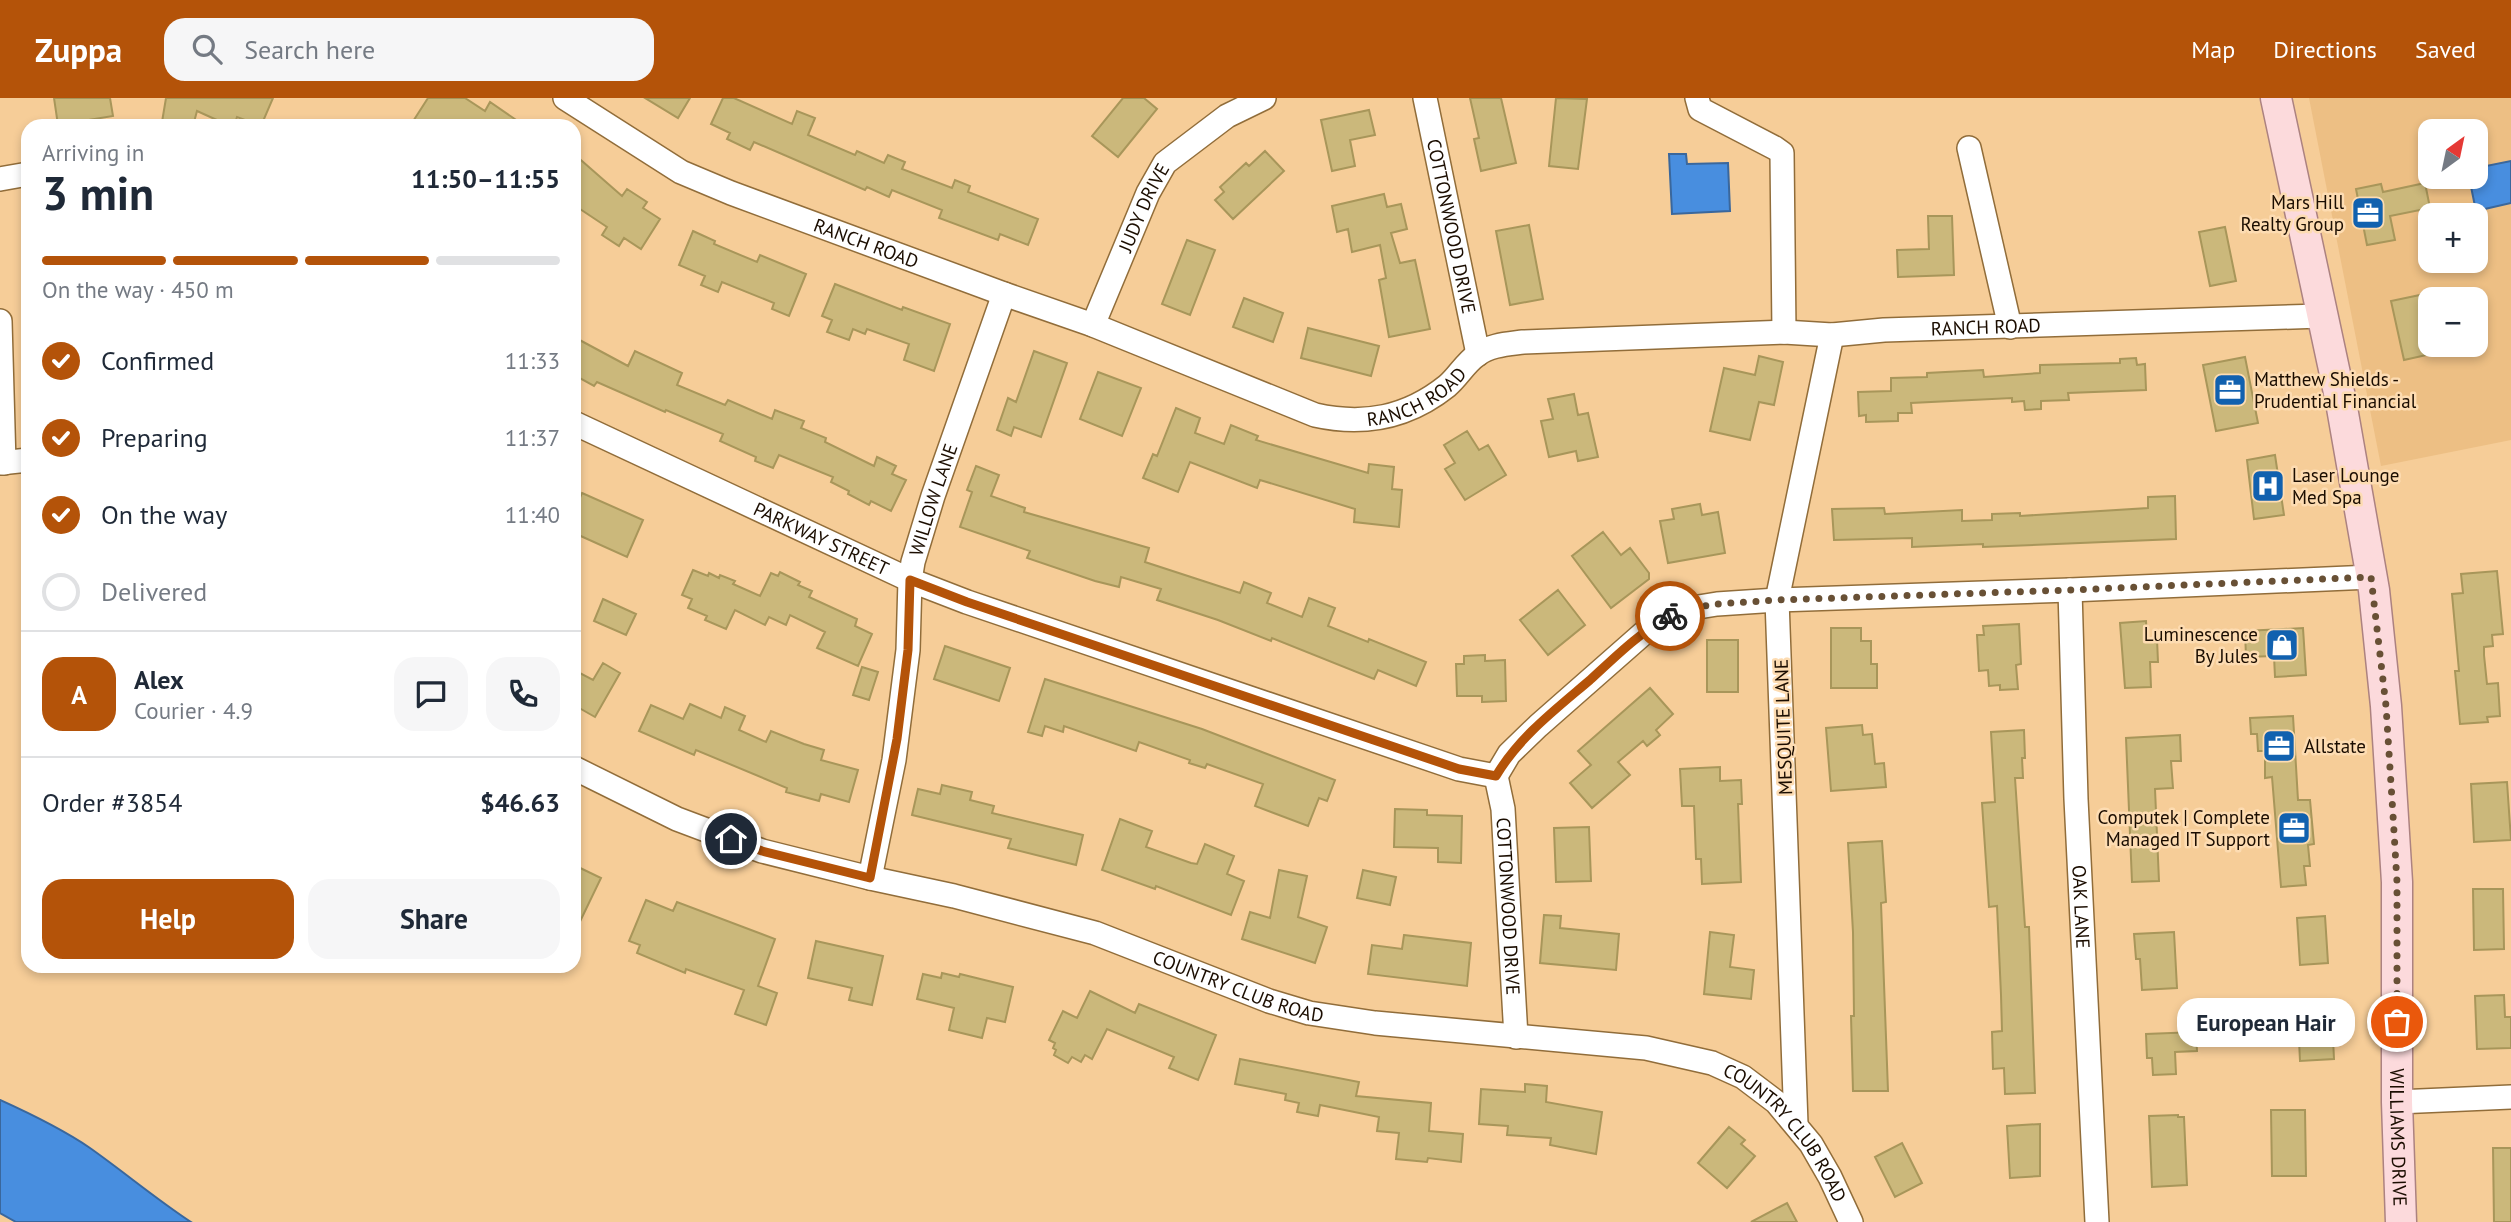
<!DOCTYPE html>
<meta charset="utf-8">
<style>
body{margin:0;font-family:"PT Sans",sans-serif;background:#f6f6f7;color:#1f2937;height:100vh;display:flex;flex-direction:column;font-size:26px;white-space:nowrap}
*{box-sizing:border-box;margin:0}
p{font-size:23px;color:#747a83}
.icon{flex:none;width:38px;height:38px;fill:none;stroke:currentColor;stroke-width:2;stroke-linecap:round;stroke-linejoin:round}
.map{position:relative;flex:1;overflow:hidden}
.side{position:absolute;left:21px;top:21px;width:560px;height:854px;display:flex;flex-direction:column;background:#fff;border-radius:21px;box-shadow:0 4px 10px #0003}
.side>*{flex:none}
.needle{width:46px;rotate:33deg}
.controls{position:absolute;left:2418px;top:21px;display:grid;gap:14px}
.controls a{display:grid;place-items:center;width:70px;height:70px;border-radius:14px;background:#fff;box-shadow:0 4px 10px #0003;font-size:35px}
.pin{position:absolute;display:grid;place-items:center;width:60px;height:60px;color:#fff;margin:-30px;border:4px solid #fff;border-radius:50%;box-shadow:0 2px 7px #0007}
.courier{position:absolute;display:grid;place-items:center;width:70px;height:70px;margin:-35px;border:5px solid #b45309;border-radius:50%;background:#fff;color:#222;box-shadow:0 2px 9px #0007}
.bubble{position:absolute;height:49px;border-radius:21px;background:#fff;box-shadow:0 4px 10px #0003;font-size:23px;font-weight:600;line-height:49px;text-align:center}
.headline em{font-style:normal;font-weight:600}
.headline div{display:flex;flex-direction:column-reverse}
.headline{display:flex;align-items:center;justify-content:space-between;height:119px;padding:0 21px}
h1{font-size:46px;font-weight:600;line-height:52px}
.bar{display:grid;grid-template-columns:repeat(4,1fr);gap:10px 7px;align-content:center;height:84px;padding:0 21px}
.bar i{height:9px;border-radius:5px;background:#e0e1e3}
.bar .active{background:#b45309}
.bar p{grid-column:span 4}
.line{display:flex;align-items:center;gap:18px;padding:0 21px;border-top:2px solid #e0e1e3}
.line div{flex:1}
.round{display:grid;place-items:center;flex:none;width:74px;height:74px;border-radius:21px;background:#f6f6f7}
ol{padding:0 21px;list-style:none}
li{display:flex;align-items:center;gap:21px;height:77px}
li p{margin-inline-start:auto}
li .icon{padding:7px;border-radius:50%;background:#b45309;color:#fff;stroke-width:4}
li:last-child{color:#747a83}
li i{width:38px;height:38px;border:4px solid #e0e1e3;border-radius:50%}
.primary-button{display:flex;gap:14px;margin-top:auto;padding:14px 21px}
.primary-button a{flex:1;height:80px;border-radius:21px;background:#b45309;color:#fff;font-size:28px;font-weight:600;line-height:80px;text-align:center}
.primary-button a+a{background:#f6f6f7;color:#1f2937}
header{display:flex;align-items:center;gap:42px;box-sizing:border-box;height:98px;padding:0 35px;background:#b45309;color:#fff}
header strong{font-size:33px}
nav{display:flex;gap:38px;margin-inline-start:auto;font-size:24px}
.search{width:490px;height:63px;background:#f6f6f7;display:flex;align-items:center;gap:18px;box-sizing:border-box;padding:0 24px;border-radius:21px;color:#747a83;font-size:26px}
.map>svg:first-child{display:block}
</style>
<header>
<strong>Zuppa</strong>
<div class="search"><svg class="icon" aria-label="search" viewBox="0 0 24 24"><circle cx="10" cy="10" r="6"/><path d="M15 15l6 6"/></svg>Search here</div>
<nav><a>Map</a><a>Directions</a><a>Saved</a></nav>
</header>
<div class="map">
<svg width="2511" height="1124" viewBox="0 0 2511 1124">
<rect width="100%" height="100%" fill="#f6cd98"/>
<!-- built -->
<path fill="#edbf84" fill-rule="evenodd" d="M2309 0H2511V342L2381 368ZM2431 33H2476V79H2431ZM2431 117H2476V163H2431ZM2431 201H2476V247H2431Z"/>
<!-- water -->
<path fill="#488edf" stroke="#3a679c" stroke-width="2" d="M1686 56 1687 66 1728 65 1730 113 1672 116 1669 56Z
M2511 63V105L2476 113 2469 79H2476V70Z
M0 1002C31 1016 62 1031 90 1050 124 1074 156 1101 191 1124H16L0 1115Z"/>
<!-- building -->
<path fill="#cbb87b" stroke="#a8965a" stroke-width="2" d="M54 0H110L113 18 58 27Z
M166 0H273L261 28 237 19 234 28H230L197 13 193 28 162 24Z
M428 0H465L485 13 490 4 525 28H410Z
M645 0H690L678 20Z
M723 0H734L792 26 797 13 815 20 808 37 855 57 857 53 884 65 888 57 905 64 902 71 952 90 955 82 970 88 968 94 1038 121 1028 147 1000 136 998 142 939 120 942 112 892 92 889 99 867 89 865 92 754 44 750 52 727 41 730 35 711 26Z
M1123 0H1144L1157 11 1118 59 1092 38Z
M1470 0H1501L1516 65 1481 73 1474 41 1479 40Z
M1556 0 1587 1 1578 71 1549 68Z
M1369 12 1375 37 1350 42 1355 68 1332 73 1321 22Z
M1265 53 1284 73 1233 121 1215 102 1224 94 1220 89 1246 65 1249 68Z
M574 56 622 98 627 91 647 104 643 110 660 121 641 151 624 140 619 148 602 137 607 129 574 107Z
M2425 85 2430 110 2390 118 2395 142 2367 147 2356 91 2381 86 2383 94Z
M1384 96 1387 109 1401 106 1407 131 1391 135 1400 165 1415 162 1430 231 1389 239 1379 182 1386 180 1380 147 1352 154 1348 131 1337 134 1332 108Z
M1928 118H1952L1954 177 1898 179 1897 152 1929 151Z
M1529 127 1543 201 1510 207 1496 133Z
M2225 129 2236 183 2210 188 2199 134Z
M693 133 715 143 714 146 757 164 760 157 806 176 789 218 772 211 774 205 722 184 718 194 701 187 705 178 679 167Z
M1187 142 1215 152 1190 217 1162 206Z
M835 186 902 212 903 209 950 226 934 273 904 262 909 246 867 231 865 236 853 231 849 242 827 234 832 222 822 218Z
M2420 197 2427 228 2431 227V256L2404 262 2391 203Z
M1244 200 1283 215 1273 244 1233 229Z
M1308 230 1379 248 1371 278 1301 260Z
M574 239 628 268 635 253 682 275 677 287 725 307 728 302 772 321 775 312 804 323 801 330 826 340 825 344 874 368 877 359 896 368 892 376 906 382 891 413 871 403 869 407 848 396 849 393 831 384 833 379 779 357 773 370 755 363 756 359 720 343 723 336 666 312 665 314 597 284 594 288 574 277Z
M1034 253 1067 265 1041 339 1014 329 1011 338 997 332 1008 300 1016 304Z
M1759 258 1783 264 1774 307 1759 304 1750 342 1710 333 1724 270 1755 277Z
M2245 259 2258 325 2216 333 2203 267Z
M2136 260 2137 267 2145 266 2146 292 2068 295 2069 302 2041 303V311L2025 312 2024 303 2012 304V300L1911 305 1912 315H1898V323L1866 324V317L1859 318 1858 294 1891 293V280L1927 279V275L1983 272 1984 279 2040 275V267L2120 265V261Z
M1098 274 1141 290 1122 338 1080 321Z
M1574 296 1578 317 1588 315 1598 359 1578 363 1576 353 1549 359 1541 323 1553 321 1548 301Z
M1176 310 1200 320 1195 335 1224 346 1231 327 1258 338 1256 342 1368 375 1369 366 1394 369 1392 391 1402 392 1399 429 1354 424 1355 411 1260 382 1257 390 1190 364 1178 394 1143 380 1153 356 1157 358Z
M1467 333 1479 352 1488 347 1506 377 1465 402 1445 371 1455 365 1444 347Z
M2275 357 2284 417 2254 421 2247 362Z
M976 368 999 377 991 398 1025 410 1024 414 1149 450 1145 464 1240 495 1244 484 1271 495 1267 505 1302 519 1309 500 1335 510 1328 528 1368 544 1369 541 1426 564 1416 588 1378 572 1374 581 1272 540 1271 543 1218 522 1157 502 1161 491 1121 479 1119 489 1095 483 1027 460 1030 453 960 429 972 394 967 392Z
M582 395 643 422 627 459 574 435V413Z
M2175 398 2176 441 1983 449V446L1912 449V440L1834 442 1832 411 1884 410 1885 416 1962 412V423L1992 422V416L2020 415V418L2148 410V399Z
M1700 406 1702 417 1718 414 1725 455 1668 465 1660 423 1674 421 1672 411Z
M1603 434 1621 457 1630 450 1649 475V481L1611 510 1572 458Z
M693 472 708 478 709 475 719 480 720 477 735 483 733 486 760 498 771 475 778 478 780 474 800 484 798 487 812 493 809 499 857 521 855 528 872 536 858 568 817 550 825 534 790 517 786 527 769 519 765 527 735 512 726 531 705 522 707 518 688 510 692 501 682 497Z
M2497 473 2503 536 2492 537 2493 548 2484 549V557L2487 586 2498 585 2500 618 2487 619 2488 624 2460 626 2455 573H2459L2452 496 2463 495 2461 476Z
M1558 492 1585 527 1548 557 1520 522Z
M603 501 636 516 626 537 594 523Z
M2146 523 2147 541H2157L2158 564H2150L2151 589 2125 590 2120 525Z
M2019 526 2021 566 2016 567 2018 591 2000 592V587L1989 588 1988 572 1979 573 1977 537H1984L1983 528Z
M1831 530H1861V543H1871V566H1877V590H1831Z
M2303 530 2306 577 2275 579 2274 558 2246 559 2245 533Z
M1707 542H1738V594H1707Z
M945 548 1010 570 999 603 934 581Z
M1485 557V563L1505 562 1506 603 1482 604V598H1457L1456 566H1464V558Z
M603 565 620 575 595 619 574 607V572L593 582Z
M862 569 878 574 869 602 853 597Z
M1045 581 1202 631 1335 682 1327 703 1319 700 1308 728 1255 708 1263 686 1207 666 1205 670 1189 665 1190 662 1139 644 1136 653 1064 628 1063 634 1045 628 1042 638 1028 634Z
M1650 590 1673 616 1656 632 1660 637 1647 648 1643 643 1618 664 1630 677 1592 710 1570 685 1591 667 1578 653Z
M690 606 721 620 725 609 745 618 739 632 766 644 771 633 804 646 824 652 821 662 858 672 849 704 821 696 819 703 786 694 787 690 696 652 694 657 639 633 651 607 683 621Z
M2293 618 2298 702H2310L2314 746 2308 747 2310 768H2304L2306 787 2281 789 2272 679 2265 680V653H2258L2257 636H2251L2250 620Z
M1862 627 1863 637 1872 636 1875 666 1884 665 1886 689 1831 693 1826 630Z
M2024 632 2025 660H2022L2023 680H2015L2025 829H2029L2035 995 2005 996 2004 970 1993 971 1992 934 2002 933 2001 897 1997 808 1989 809 1982 705 1995 704 1991 634Z
M2180 637 2181 663H2171L2173 690 2155 691 2159 783 2132 784 2126 640Z
M1720 669V683L1741 682 1742 706H1738L1741 784 1702 786 1701 761H1696L1694 708H1682L1680 671Z
M2507 684 2511 742 2474 744 2471 686Z
M942 687 972 694 970 702 994 708 992 715 1083 737 1076 767 1008 750 1011 741 912 717 918 691 940 696Z
M1395 711 1427 712V717L1462 718 1461 765 1438 764V750L1394 749Z
M1120 721 1152 733 1146 749 1191 765 1197 766 1205 746 1234 758 1227 776 1244 783 1231 817 1156 788 1155 791 1102 772Z
M1589 729 1591 783 1556 784 1554 730Z
M1882 743 1886 804 1881 805 1888 993H1853L1851 918H1854L1853 834 1848 745Z
M574 767 601 780 574 836Z
M1279 772 1307 778 1298 819 1327 829 1315 865 1242 841 1250 814 1270 820Z
M1363 772 1396 779 1390 807 1357 800Z
M2473 791H2503L2504 851 2474 852Z
M646 802 673 813 677 804 775 841 758 888 777 895 766 927 735 916 744 892 686 871 685 875 637 855 640 847 629 843Z
M1544 817 1561 818 1560 830 1619 836 1616 872 1540 865Z
M2325 818 2328 865 2300 867 2297 820Z
M1710 834 1734 837 1730 869 1754 872 1751 901 1704 896Z
M2174 834 2177 890 2142 892 2140 861H2136L2134 836Z
M1404 837 1471 845 1467 888 1368 876 1372 847 1402 851Z
M816 843 883 858 872 907 849 902 852 890 808 880Z
M942 875 959 879 960 876 1013 889 1005 924 987 920 982 940 949 932 954 910 917 901 923 876 941 880Z
M1090 893 1135 915 1139 906 1216 937 1198 982 1169 970 1174 959 1107 931 1092 961 1085 957 1081 964 1072 959 1068 965 1054 957 1056 952 1053 950 1055 945 1049 942 1063 913 1077 920Z
M2504 897 2505 919H2511V950L2477 951 2475 898Z
M2332 919 2334 961 2300 963 2298 921Z
M2196 934 2197 953 2175 954 2176 976 2153 977 2152 960H2147L2146 936Z
M1240 961 1359 984 1356 998 1431 1005 1429 1033 1463 1036 1461 1064 1428 1060 1427 1064 1396 1061 1399 1035 1377 1033 1379 1019 1320 1007 1318 1018 1297 1014 1299 1005 1285 1002 1286 996 1235 986Z
M1525 986 1547 988 1546 1004 1602 1014 1596 1056 1550 1047 1551 1040 1507 1037 1508 1028 1479 1026 1481 991 1525 994Z
M2271 1012H2305L2306 1078H2272Z
M2178 1017V1019H2184L2187 1087 2152 1089 2149 1018Z
M2040 1026V1078L2010 1080 2007 1028Z
M1729 1029 1745 1042 1741 1046 1755 1058 1727 1090 1698 1065Z
M1902 1045 1922 1085 1895 1099 1875 1059Z
M2493 1050H2511V1124H2494Z
M1787 1105 1797 1124H1751Z"/>
<g fill="none" stroke-linecap="round" stroke-linejoin="round">
<defs>
<g id="minor">
<path id="s1" d="M565 0 681 74 731 95 1004 196 1093 227 1315 317C1364 328 1407 320 1447 288 1458 279 1465 265 1477 257 1489 247 1508 246 1523 244L1784 234 1832 237 1884 232 2321 218"/>
<path id="s2" d="M1425 0 1478 256"/>
<path d="M1697 0 1700 11 1775 50 1782 55 1784 234"/>
<path d="M1969 50 2010 229"/>
<path d="M0 81 28 76"/>
<path d="M0 223 4 365"/>
<path id="s3" d="M1093 227 1148 95 1165 65 1227 18 1264 0"/>
<path id="s4" d="M574 325 910 482 967 504 1459 671 1496 678"/>
<path d="M0 365 28 362"/>
<path id="s5" d="M2070 492 2076 701 2097 1124"/>
<path id="s6" d="M574 670 677 721 762 753 870 780 954 798 1095 835 1269 903 1309 915 1375 925 1646 950 1712 965 1743 979 1776 1004 1811 1046 1830 1079 1851 1124"/>
<path d="M1496 678 1509 656 1538 628 1654 526 1680 512 1717 506 1777 502 2070 492 2371 479"/>
<path id="s7" d="M1496 678 1503 711 1516 939"/>
<path id="s8" d="M870 780 894 662 908 552 910 482 913 464 933 398 1004 196"/>
<path d="M2397 1004 2511 999"/>
<path d="M1796 1026 1777 502 1832 237"/>
</g>
<g id="major">
<path id="s9" d="M2276 0 2341 304 2374 492 2386 608 2397 784V1004L2401 1124"/>
</g>
</defs>
<!-- minor casing -->
<use href="#minor" stroke="#916d3a" stroke-width="26"/>
<!-- major casing -->
<use href="#major" stroke="#ac8280" stroke-width="33"/>
<!-- minor -->
<use href="#minor" stroke="#fff" stroke-width="23"/>
<!-- major -->
<use href="#major" stroke="#fcdadc" stroke-width="30"/>
</g>
<g fill="none" stroke-linecap="round" stroke-linejoin="round">
<!-- done -->
<path stroke="#685035" stroke-width="7" stroke-dasharray="0 12.6" d="M1670 518 1680 512 1717 506 1777 502 2070 492 2371 479 2386 608 2393 717 2397 784V924"/>
<!-- route -->
<path stroke="#b45309" stroke-width="9" d="M731 741 762 753 870 780 897 641 908 552 910 482 967 504 1459 671 1496 678C1519 639 1556 611 1590 582 1615 559 1640 534 1670 518"/>
</g>
<!-- icons -->
<defs>
<symbol id="office-square" viewBox="-11 -11 22 22"><rect x="-9" y="-9" width="18" height="18" rx="4" fill="#1161af" stroke="#fddcb2"/><path d="M-6-3h4V-5.5h4V-3h4V5H-6ZM-1-4.5V-3h2v-1.5ZM-6 0V1H6V0Z" fill="#fff"/></symbol>
<symbol id="hospital-square" viewBox="-11 -11 22 22"><rect x="-9" y="-9" width="18" height="18" rx="4" fill="#1161af" stroke="#fddcb2"/><path d="M-5-5h3v3.5h4V-5h3V5h-3V1.5h-4V5h-3Z" fill="#fff"/></symbol>
<symbol id="shop-square" viewBox="-11 -11 22 22"><rect x="-9" y="-9" width="18" height="18" rx="4" fill="#1161af" stroke="#fddcb2"/><path d="M-5-2.5h2.3a2.7 3.5 0 0 1 5.4 0H5L5.5 6h-11ZM-1.5-2.5h3a1.5 2.3 0 0 0-3 0Z" fill="#fff"/></symbol>
</defs>
<g fill-rule="evenodd">
<use href="#office-square" x="2349" y="96" width="38" height="38"/>
<use href="#office-square" x="2211" y="273" width="38" height="38"/>
<use href="#hospital-square" x="2249" y="369" width="38" height="38"/>
<use href="#shop-square" x="2263" y="528" width="38" height="38"/>
<use href="#office-square" x="2260" y="629" width="38" height="38"/>
<use href="#office-square" x="2275" y="711" width="38" height="38"/>
</g>
<g text-anchor="middle" stroke-width="5" stroke-linejoin="round" paint-order="stroke">
<!-- poi labels -->
<g font-size="19" fill="#1b0d00" stroke="#fddcb2" text-anchor="end">
<text x="2344" y="111">Mars Hill<tspan x="2344" dy="22">Realty Group</tspan></text>
<text x="2254" y="288" text-anchor="start">Matthew Shields -<tspan x="2254" dy="22">Prudential Financial</tspan></text>
<text x="2292" y="384" text-anchor="start">Laser Lounge<tspan x="2292" dy="22">Med Spa</tspan></text>
<text x="2258" y="543">Luminescence<tspan x="2258" dy="22">By Jules</tspan></text>
<text x="2304" y="655" text-anchor="start">Allstate</text>
<text x="2270" y="726">Computek | Complete<tspan x="2270" dy="22">Managed IT Support</tspan></text>
</g>
<!-- street labels -->
<g font-size="19" fill="#1b0d00" stroke="#fddcb2">
<text dy="7" stroke="none"><textPath href="#s3" startOffset="128">JUDY DRIVE</textPath></text>
<text dy="7" stroke="none"><textPath href="#s2" startOffset="131">COTTONWOOD DRIVE</textPath></text>
<text dy="7" stroke="none"><textPath href="#s1" startOffset="336">RANCH ROAD</textPath></text>
<text dy="7" stroke="none"><textPath href="#s1" startOffset="1512">RANCH ROAD</textPath></text>
<text dy="7" stroke="none"><textPath href="#s1" startOffset="924">RANCH ROAD</textPath></text>
<text dy="7" stroke="none"><textPath href="#s8" startOffset="385">WILLOW LANE</textPath></text>
<text dy="7" stroke="none"><textPath href="#s4" startOffset="273">PARKWAY STREET</textPath></text>
<text transform="translate(1783 629) rotate(-92)" y="7">MESQUITE LANE</text>
<text dy="7" stroke="none"><textPath href="#s7" startOffset="131">COTTONWOOD DRIVE</textPath></text>
<text dy="7" stroke="none"><textPath href="#s5" startOffset="317">OAK LANE</textPath></text>
<text dy="7" stroke="none"><textPath href="#s6" startOffset="702">COUNTRY CLUB ROAD</textPath></text>
<text dy="7" stroke="none"><textPath href="#s6" startOffset="1288">COUNTRY CLUB ROAD</textPath></text>
<text dy="7" stroke="none"><textPath href="#s9" startOffset="1050">WILLIAMS DRIVE</textPath></text>
</g>
</g>
</svg>
<div class="controls">
<a><svg class="needle" viewBox="-14 -14 28 28"><path d="M0-13l5 13h-10z" fill="#e53935"/><path d="M0 13l5-13h-10z" fill="#747a83"/></svg></a>
<a>+</a>
<a>−</a>
</div>
<div class="pin" style="left:2397px;top:924px;background:#ea580c"><svg class="icon" aria-label="bag" viewBox="0 0 24 24"><path d="M5 8h14l-1 12H6zM9 8a3 3 0 0 1 6 0"/></svg></div>
<div class="pin" style="left:731px;top:741px;background:#1f2937"><svg class="icon" aria-label="home" viewBox="0 0 24 24"><path d="M3 11l9-7 9 7M6 9v11h12V9"/></svg></div>
<div class="courier" style="left:1670px;top:518px"><svg class="icon" aria-label="bike" viewBox="0 0 24 24"><circle cx="6" cy="16" r="4"/><circle cx="18" cy="16" r="4"/><path d="M6 16l4-8h5l3 8M10 8l3 8H6M13 5h3"/></svg></div>
<div class="bubble" style="left:2177px;top:900px;width:178px">European Hair</div>
<section class="side">
<div class="headline"><div><h1>3 min</h1><p>Arriving in</p></div><em>11:50–11:55</em></div>
<div class="bar"><i class="active"></i><i class="active"></i><i class="active"></i><i></i><p>On the way · 450 m</p></div>
<ol>
<li><svg class="icon" aria-label="check" viewBox="0 0 24 24"><path d="M5 12l5 5 9-10"/></svg>Confirmed<p>11:33</p></li>
<li><svg class="icon" aria-label="check" viewBox="0 0 24 24"><path d="M5 12l5 5 9-10"/></svg>Preparing<p>11:37</p></li>
<li><svg class="icon" aria-label="check" viewBox="0 0 24 24"><path d="M5 12l5 5 9-10"/></svg>On the way<p>11:40</p></li>
<li><i></i>Delivered</li>
</ol>
<div class="line" style="height:126px"><b class="round" style="background:#b45309;color:#fff">A</b><div><b>Alex</b><p>Courier · 4.9</p></div><a class="round"><svg class="icon" aria-label="chat" viewBox="0 0 24 24"><path d="M4 5h16v11H9l-5 4z"/></svg></a><a class="round"><svg class="icon" aria-label="phone" viewBox="0 0 24 24"><path d="M5 4h4l2 5-3 2q2 4 5 5l2-3 5 2v4C11 20 4 13 5 4z"/></svg></a></div>
<div class="line" style="height:91px"><div>Order #3854</div><b>$46.63</b></div>
<div class="primary-button"><a>Help</a><a>Share</a></div>
</section>
</div>
